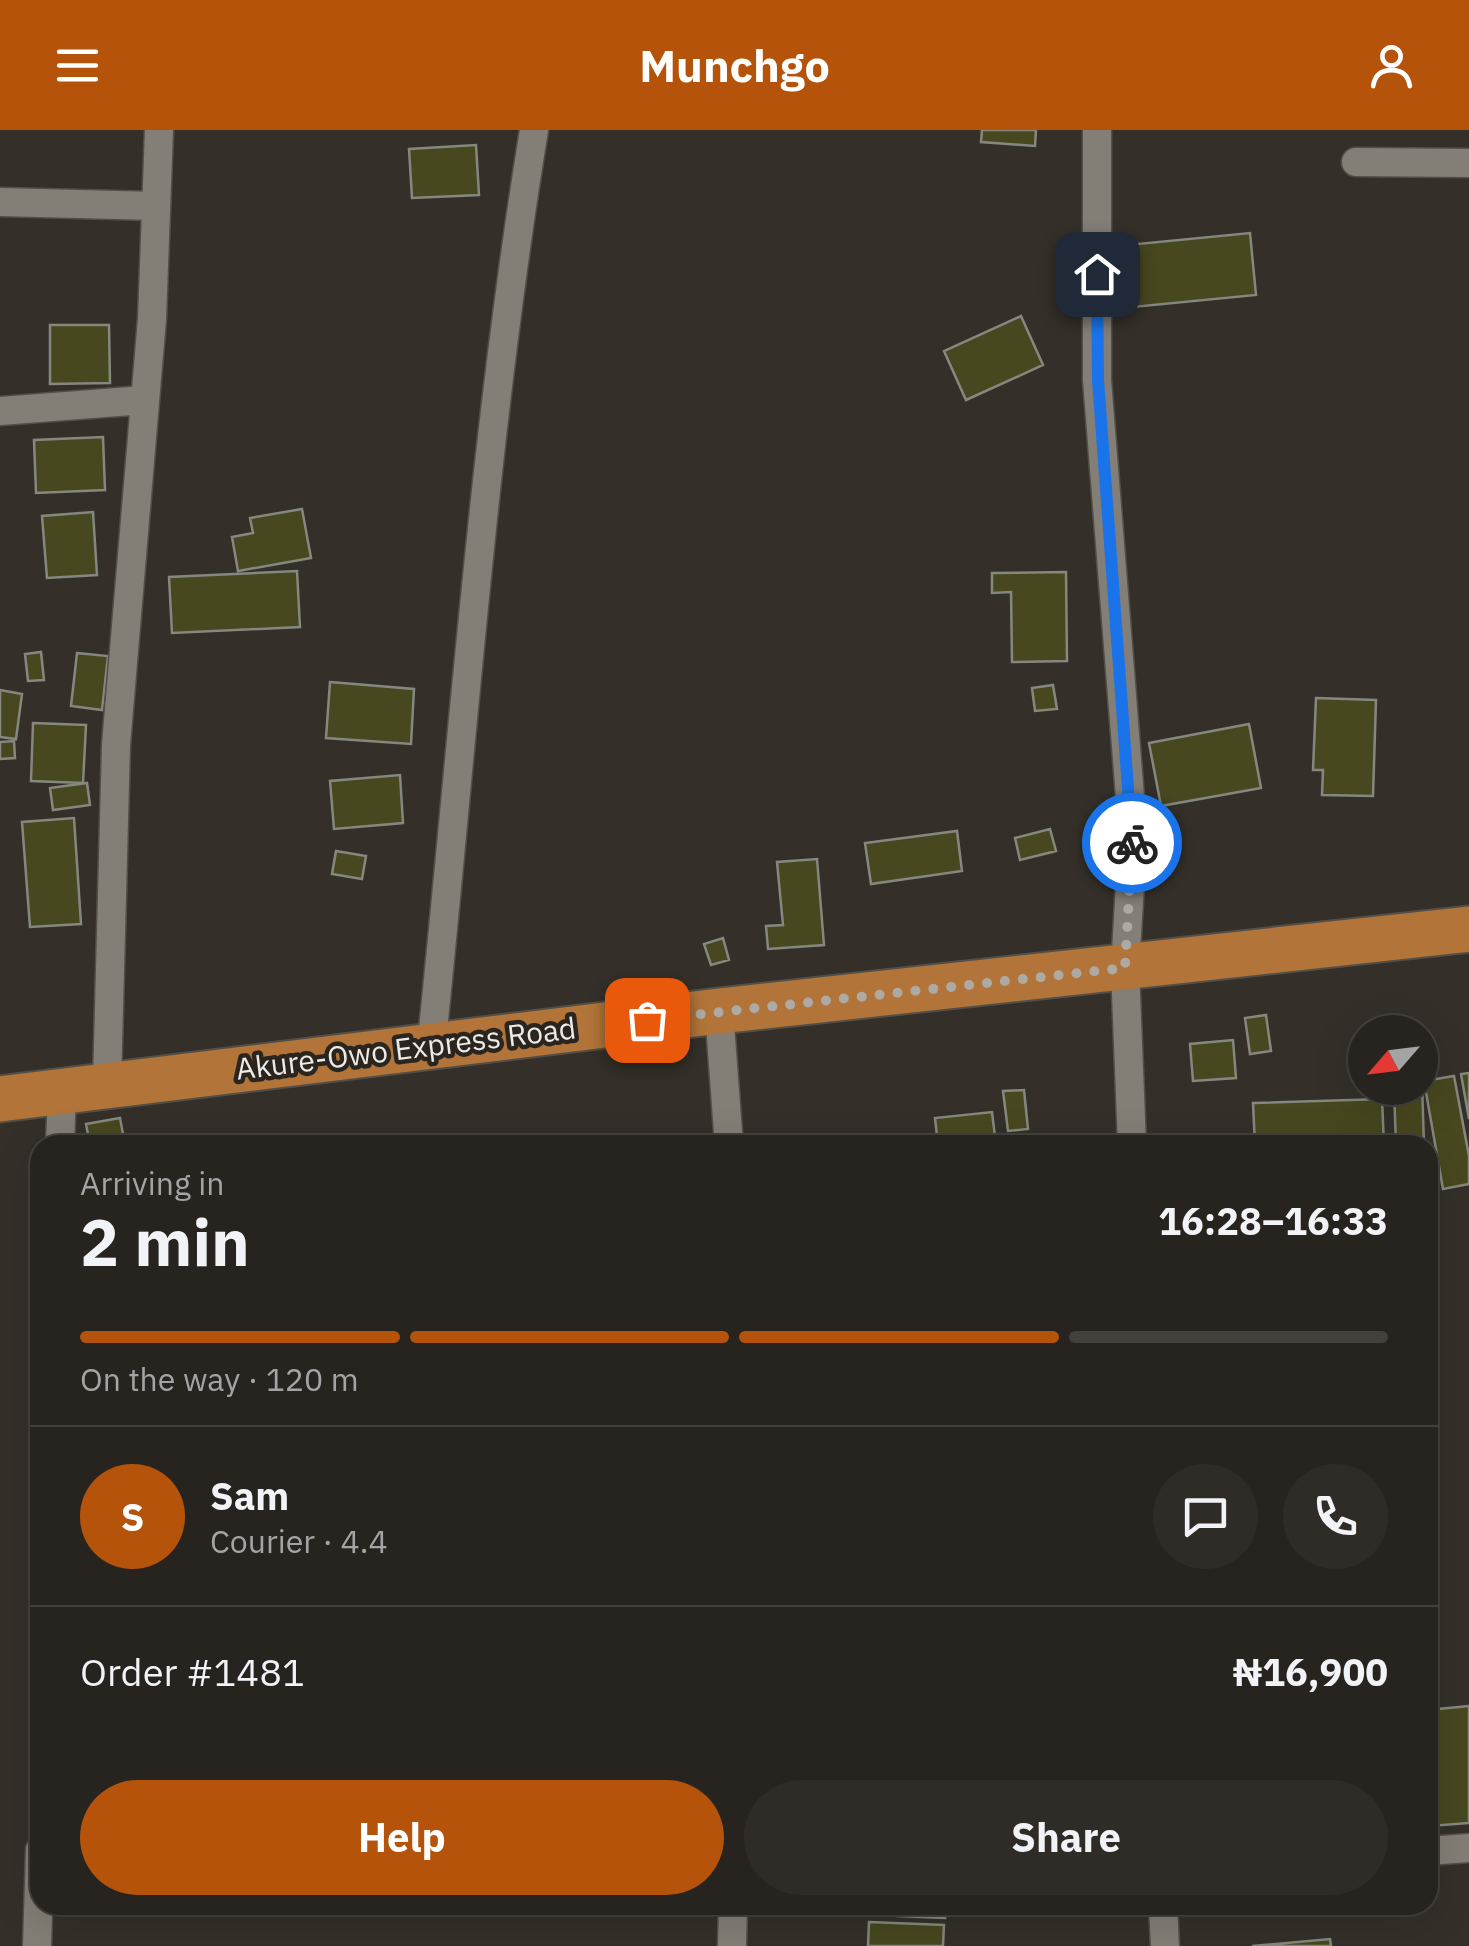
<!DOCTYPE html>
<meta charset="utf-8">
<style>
body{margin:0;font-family:"IBM Plex Sans",sans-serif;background:#2f2c28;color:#f1f3f6;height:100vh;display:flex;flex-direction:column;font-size:38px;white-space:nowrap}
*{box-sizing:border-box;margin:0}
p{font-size:32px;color:#a4a4a4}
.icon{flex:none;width:55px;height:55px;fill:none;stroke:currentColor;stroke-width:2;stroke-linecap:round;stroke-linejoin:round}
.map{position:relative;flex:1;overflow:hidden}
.side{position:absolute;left:30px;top:1005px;width:1408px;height:780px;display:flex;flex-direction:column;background:#27241f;border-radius:30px;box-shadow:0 10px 40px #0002,0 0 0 2px #43413d}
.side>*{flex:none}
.needle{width:65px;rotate:242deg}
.tools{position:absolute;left:1348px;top:885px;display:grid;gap:20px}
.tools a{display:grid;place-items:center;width:90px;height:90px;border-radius:50%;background:#27241f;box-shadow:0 10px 40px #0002,0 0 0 2px #43413d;font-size:50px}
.pin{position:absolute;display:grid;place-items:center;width:85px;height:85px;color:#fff;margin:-42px;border-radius:20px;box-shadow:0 5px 15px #0006}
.courier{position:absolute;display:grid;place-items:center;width:100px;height:100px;margin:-50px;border:8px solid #1a73e8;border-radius:50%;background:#fff;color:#222;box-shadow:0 2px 12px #0007}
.head em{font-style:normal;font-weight:700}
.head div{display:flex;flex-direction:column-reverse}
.head{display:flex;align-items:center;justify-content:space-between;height:170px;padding:0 50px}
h1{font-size:65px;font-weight:700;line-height:75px}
.bar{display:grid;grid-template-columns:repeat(4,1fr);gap:15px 10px;align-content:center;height:120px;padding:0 50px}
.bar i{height:12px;border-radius:8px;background:#43413d}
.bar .selected{background:#b45309}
.bar p{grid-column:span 4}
.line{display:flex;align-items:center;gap:25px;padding:0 50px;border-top:2px solid #43413d}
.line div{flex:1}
.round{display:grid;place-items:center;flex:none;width:105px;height:105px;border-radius:52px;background:#2f2c28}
.button{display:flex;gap:20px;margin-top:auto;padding:20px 50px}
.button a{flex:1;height:115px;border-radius:60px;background:#b45309;color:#fff;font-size:40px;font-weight:700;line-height:115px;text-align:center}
.button a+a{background:#2f2c28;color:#f1f3f6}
header{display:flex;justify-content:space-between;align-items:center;height:130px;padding:0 50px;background:#b45309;color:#fff;font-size:45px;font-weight:700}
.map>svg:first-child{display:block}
</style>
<header><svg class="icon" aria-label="menu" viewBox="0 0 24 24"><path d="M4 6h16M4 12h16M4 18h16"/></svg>Munchgo<svg class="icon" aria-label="person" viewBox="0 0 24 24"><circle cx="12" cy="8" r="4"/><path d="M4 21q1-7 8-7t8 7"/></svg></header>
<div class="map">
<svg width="1469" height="1816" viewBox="0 0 1469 1816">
<rect width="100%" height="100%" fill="#343029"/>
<!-- building -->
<path fill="#47481f" stroke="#86877e" stroke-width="2.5" d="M982 0H1036L1035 16 981 12Z
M476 15 479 65 412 68 409 19Z
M1250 103 1256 165 1133 177 1127 115Z
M1021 186 1043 235 966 270 944 221Z
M50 195H109L110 253 50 254Z
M103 307 105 360 36 363 34 310Z
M302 379 311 428 238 441 232 407 253 403 250 388Z
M93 382 97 445 47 448 42 386Z
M297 441 300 497 172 503 169 447Z
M1066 442 1067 531 1012 532 1011 462 992 463V443Z
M41 522 44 550 28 551 25 524Z
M77 523 108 526 102 580 71 576Z
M330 552 414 559 411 614 326 608Z
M1053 555 1057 579 1035 581 1032 558Z
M0 560 22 564 16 609 0 607Z
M1316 568 1376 570 1373 666 1322 665 1323 640H1313Z
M33 593 86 595 83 653 31 651Z
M1249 594 1261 658 1161 676 1149 613Z
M14 611 15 628 0 629V612Z
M400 645 403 693 334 699 330 651Z
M87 653 90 675 53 680 50 658Z
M74 688 81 794 30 797 22 692Z
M1050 699 1056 721 1020 730 1015 708Z
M957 701 962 741 871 754 865 713Z
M336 721 366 726 362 749 332 744Z
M817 729 824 815 768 819 766 796 783 795 777 732Z
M723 808 729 830 711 835 704 814Z
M1266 885 1271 921 1250 924 1245 888Z
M1233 910 1236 948 1193 951 1190 914Z
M1469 943V989L1461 944Z
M1454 946 1469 1026V1054L1443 1059 1424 951Z
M1422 953 1424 1015H1396L1394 958H1420Z
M1024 960 1028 999 1008 1001 1003 961Z
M1382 969 1384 1015H1255L1253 973Z
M992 982 996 1015H938L935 988Z
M120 988 125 1015H90L86 994Z
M1469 1576V1693L1430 1696 1428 1580Z
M897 1775H945V1788L897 1786Z
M869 1792 944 1795 943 1816H868Z
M1330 1809 1331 1816H1252Z"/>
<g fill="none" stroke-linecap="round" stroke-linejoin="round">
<defs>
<path id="minor" d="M1097 0V250L1133 705 1125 838 1132 1015
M1356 32 1469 33
M0 72 156 76
M0 281 144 270
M719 881 729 1015
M431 919C463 612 484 304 534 0
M107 953 116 615 152 189 159 0
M60 1015 62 962
M1428 1721 1469 1718
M1163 1775 1165 1816
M37 1816 40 1720
M732 1816 733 1775"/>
<path id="trunk" d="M0 969 719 881 1469 799"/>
</defs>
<!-- minor casing -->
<use href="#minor" stroke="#524f49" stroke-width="31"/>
<!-- trunk casing -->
<use href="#trunk" stroke="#524f49" stroke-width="49"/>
<!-- minor -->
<use href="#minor" stroke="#837e76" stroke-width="28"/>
<!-- trunk -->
<use href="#trunk" stroke="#b27438" stroke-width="45"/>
</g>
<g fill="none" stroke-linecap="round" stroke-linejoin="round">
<!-- done -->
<path stroke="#adaaa4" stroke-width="10" stroke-dasharray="0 18" d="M647 890 1125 838 1132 713"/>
<!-- route -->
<path stroke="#1a73e8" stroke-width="12" d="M1097 144 1098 250 1132 713"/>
</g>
<g text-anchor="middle" stroke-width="9" stroke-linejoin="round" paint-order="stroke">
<!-- street labels -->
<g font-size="30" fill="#eeebe7" stroke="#2a261f">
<text transform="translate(406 919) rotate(-7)" y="10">Akure-Owo Express Road</text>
</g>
</g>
</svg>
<div class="tools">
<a><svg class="needle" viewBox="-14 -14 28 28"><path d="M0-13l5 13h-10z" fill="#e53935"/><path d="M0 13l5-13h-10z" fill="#a4a4a4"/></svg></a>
</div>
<div class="pin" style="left:647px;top:890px;background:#ea580c"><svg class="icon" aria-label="bag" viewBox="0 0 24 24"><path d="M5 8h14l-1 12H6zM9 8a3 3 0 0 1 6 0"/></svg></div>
<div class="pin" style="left:1097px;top:144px;background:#1f2937"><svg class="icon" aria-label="home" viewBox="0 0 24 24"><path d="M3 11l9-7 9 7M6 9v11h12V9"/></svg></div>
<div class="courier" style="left:1132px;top:713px"><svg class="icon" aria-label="bike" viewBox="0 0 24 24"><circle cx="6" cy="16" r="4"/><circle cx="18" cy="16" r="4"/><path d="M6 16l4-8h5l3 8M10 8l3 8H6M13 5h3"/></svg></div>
<section class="side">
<div class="head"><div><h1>2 min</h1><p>Arriving in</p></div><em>16:28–16:33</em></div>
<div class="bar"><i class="selected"></i><i class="selected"></i><i class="selected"></i><i></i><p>On the way · 120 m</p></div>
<div class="line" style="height:180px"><b class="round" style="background:#b45309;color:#fff">S</b><div><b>Sam</b><p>Courier · 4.4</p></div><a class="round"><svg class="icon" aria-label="chat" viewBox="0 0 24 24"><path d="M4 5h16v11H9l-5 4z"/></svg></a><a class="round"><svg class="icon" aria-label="phone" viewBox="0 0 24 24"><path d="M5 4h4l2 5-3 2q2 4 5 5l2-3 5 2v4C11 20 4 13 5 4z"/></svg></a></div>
<div class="line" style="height:130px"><div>Order #1481</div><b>₦16,900</b></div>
<div class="button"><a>Help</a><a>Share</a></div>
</section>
</div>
